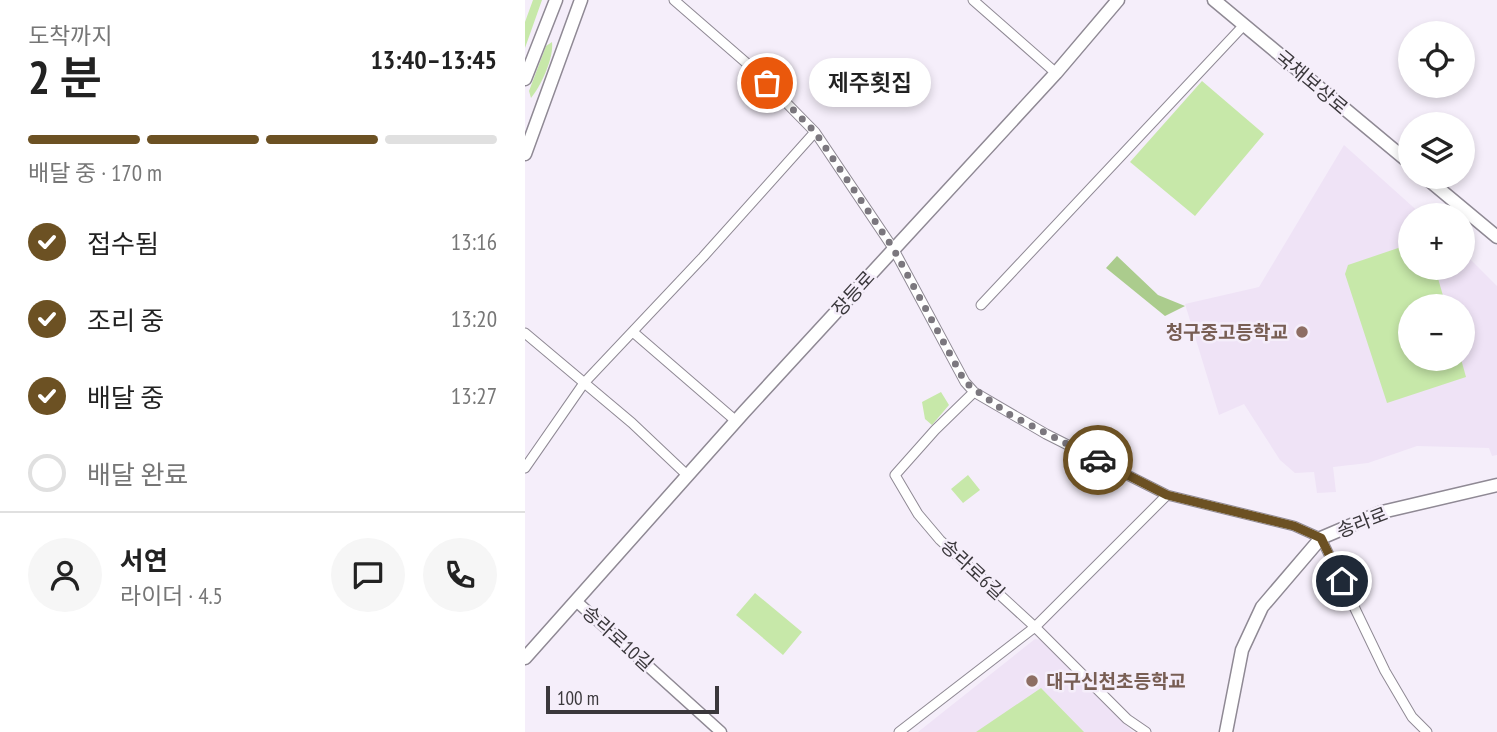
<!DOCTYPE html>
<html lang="ko">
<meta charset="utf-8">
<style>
body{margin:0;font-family:"PT Sans Narrow","Noto Sans KR",sans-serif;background:#f6f6f6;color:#222;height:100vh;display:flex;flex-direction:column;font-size:26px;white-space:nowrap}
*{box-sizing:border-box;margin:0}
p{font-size:23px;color:#767676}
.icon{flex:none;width:38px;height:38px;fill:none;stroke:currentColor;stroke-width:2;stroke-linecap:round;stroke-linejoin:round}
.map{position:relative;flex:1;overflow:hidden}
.side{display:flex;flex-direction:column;background:#fff;width:525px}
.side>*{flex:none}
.fabs{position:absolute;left:873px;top:21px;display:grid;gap:14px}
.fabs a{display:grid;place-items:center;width:77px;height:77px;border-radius:50%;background:#fff;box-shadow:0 4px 10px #0003;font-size:35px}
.scale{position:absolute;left:21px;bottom:18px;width:173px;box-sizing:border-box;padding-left:7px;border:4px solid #3a373b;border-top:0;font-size:19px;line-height:24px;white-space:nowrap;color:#3a373b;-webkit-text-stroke:5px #f5eefa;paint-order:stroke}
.pin{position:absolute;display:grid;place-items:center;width:60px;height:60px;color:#fff;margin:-30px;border:4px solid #fff;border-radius:50%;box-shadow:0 2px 7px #0007}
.courier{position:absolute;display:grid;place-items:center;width:70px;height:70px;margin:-35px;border:5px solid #6c5123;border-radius:50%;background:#fff;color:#222;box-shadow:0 2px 9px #0007}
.bubble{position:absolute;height:49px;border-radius:24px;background:#fff;box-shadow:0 4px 10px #0003;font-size:23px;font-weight:600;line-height:49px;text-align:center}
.headline em{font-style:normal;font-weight:600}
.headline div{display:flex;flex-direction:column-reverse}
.headline{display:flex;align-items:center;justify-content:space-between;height:119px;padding:0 28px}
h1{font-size:46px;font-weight:600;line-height:52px}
.bar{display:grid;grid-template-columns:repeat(4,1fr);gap:10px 7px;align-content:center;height:84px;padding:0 28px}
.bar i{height:9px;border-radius:5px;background:#e0e0e0}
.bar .on{background:#6c5123}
.bar p{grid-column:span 4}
.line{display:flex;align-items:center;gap:18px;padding:0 28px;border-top:2px solid #e0e0e0}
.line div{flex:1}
.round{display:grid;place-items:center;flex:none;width:74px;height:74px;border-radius:37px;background:#f6f6f6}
ol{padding:0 28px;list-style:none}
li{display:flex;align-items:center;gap:21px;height:77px}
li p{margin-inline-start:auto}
li .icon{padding:7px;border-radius:50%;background:#6c5123;color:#fff;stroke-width:4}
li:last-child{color:#767676}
li i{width:38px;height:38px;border:4px solid #e0e0e0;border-radius:50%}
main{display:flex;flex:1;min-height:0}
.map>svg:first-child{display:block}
</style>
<main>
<section class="side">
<div class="headline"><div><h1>2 분</h1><p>도착까지</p></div><em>13:40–13:45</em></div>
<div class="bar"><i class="on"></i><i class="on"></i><i class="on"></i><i></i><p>배달 중 · 170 m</p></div>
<ol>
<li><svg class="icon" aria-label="check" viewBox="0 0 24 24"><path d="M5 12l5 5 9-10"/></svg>접수됨<p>13:16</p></li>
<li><svg class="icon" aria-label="check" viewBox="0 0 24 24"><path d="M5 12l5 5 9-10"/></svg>조리 중<p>13:20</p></li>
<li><svg class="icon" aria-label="check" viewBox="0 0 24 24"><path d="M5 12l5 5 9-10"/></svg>배달 중<p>13:27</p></li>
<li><i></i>배달 완료</li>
</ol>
<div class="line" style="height:126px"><a class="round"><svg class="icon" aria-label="person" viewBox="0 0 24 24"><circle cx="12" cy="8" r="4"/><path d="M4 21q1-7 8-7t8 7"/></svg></a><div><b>서연</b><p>라이더 · 4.5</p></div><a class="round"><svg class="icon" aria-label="chat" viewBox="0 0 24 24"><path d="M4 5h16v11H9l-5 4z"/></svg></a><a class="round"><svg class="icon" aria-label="phone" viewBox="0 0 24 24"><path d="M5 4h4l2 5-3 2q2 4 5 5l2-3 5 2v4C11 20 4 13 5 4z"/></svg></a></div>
</section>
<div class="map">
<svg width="972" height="732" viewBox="0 0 972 732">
<rect width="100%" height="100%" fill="#f5eefa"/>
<!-- built -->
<path fill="#efe3f6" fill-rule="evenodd" d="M819 145 897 215H886V268H938V252L972 286V455L967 456 964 448 892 446 843 463 808 467 811 492 792 493 789 472 770 473 755 460 719 404 694 415 660 304 734 287ZM886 306H938V359H886Z
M510 639 516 640 608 732H393Z"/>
<!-- green -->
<path fill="#c7e8a9" d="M8 0H17L0 48V22Z
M27 42C29 58 16 86 6 98L4 91 21 46Z
M677 81 739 134 670 216 605 162Z
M885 244 886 268H910L921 306H886V359H936L941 377 862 403 820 274 823 265Z
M416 392 424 405 407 425 400 419 397 402Z
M443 475 455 490 438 503 426 489Z
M230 593 277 632 258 655 211 615Z
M516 688 559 732H451Z"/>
<!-- forest -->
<path fill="#abcc8d" d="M592 256 633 295 660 306 640 316 581 268Z"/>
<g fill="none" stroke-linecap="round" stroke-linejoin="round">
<defs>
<path id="minor" d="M149 0 226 67 290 132 368 248 440 382 449 392 521 434 642 495 769 526 796 538 860 671 887 717 902 732
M448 0 531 73
M456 305 719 25
M108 332 211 421
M0 333 107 423 163 476
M449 392 410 430 370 475 393 514 415 540 510 627 602 719 621 732
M0 468 59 383 178 257 290 132
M374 732 510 627 642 495"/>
<path id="tertiary" d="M51 601 196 732"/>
<path id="secondary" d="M689 0 886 164
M0 79 31 0
M0 154 56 0
M900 177 972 237
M0 658 219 412 531 73 593 0
M701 732 717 650 737 607 796 538 857 512 972 485"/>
</defs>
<!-- minor casing -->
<use href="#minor" stroke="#8f8994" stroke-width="11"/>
<!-- tertiary casing -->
<use href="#tertiary" stroke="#8f8994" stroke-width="13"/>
<!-- secondary casing -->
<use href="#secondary" stroke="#8f8994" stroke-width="15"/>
<!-- minor -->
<use href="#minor" stroke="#fff" stroke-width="9"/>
<!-- tertiary -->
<use href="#tertiary" stroke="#fff" stroke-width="10"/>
<!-- secondary -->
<use href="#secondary" stroke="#fff" stroke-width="12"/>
</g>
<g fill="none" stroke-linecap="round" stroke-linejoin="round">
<!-- done -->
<path stroke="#7b777e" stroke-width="7" stroke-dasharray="0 12.6" d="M242 83 290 132 368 248 440 382 482 413 573 460"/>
<!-- route -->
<path stroke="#6c5123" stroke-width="9" d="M573 460 642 495 769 526 796 538 817 581"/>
</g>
<!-- markers -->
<g fill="#8d6e63" stroke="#f5eefa" stroke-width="2.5">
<circle cx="777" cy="332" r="7"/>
<circle cx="507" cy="681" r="7"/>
</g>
<g text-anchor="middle" stroke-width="5" stroke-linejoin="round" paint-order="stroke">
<!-- street labels -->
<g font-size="19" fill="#3a373b" stroke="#f5eefa">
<text transform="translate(787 82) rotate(40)" y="7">국채보상로</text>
<text transform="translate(328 293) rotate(-48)" y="7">장등로</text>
<text transform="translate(837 522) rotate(-21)" y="7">송라로</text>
<text transform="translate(448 569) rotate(43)" y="7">송라로6길</text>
<text transform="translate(93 638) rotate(42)" y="7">송라로10길</text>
</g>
<!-- education labels -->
<g font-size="19" font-weight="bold" fill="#785e54" stroke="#f5eefa" text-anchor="end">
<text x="763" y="339">청구중고등학교</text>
<text x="521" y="688" text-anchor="start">대구신천초등학교</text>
</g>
</g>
</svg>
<div class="fabs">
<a><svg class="icon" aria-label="locate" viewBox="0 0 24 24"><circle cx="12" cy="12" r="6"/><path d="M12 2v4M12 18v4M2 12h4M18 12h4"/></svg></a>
<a><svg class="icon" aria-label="layers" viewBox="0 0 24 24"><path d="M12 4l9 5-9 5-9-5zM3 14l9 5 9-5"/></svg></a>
<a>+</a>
<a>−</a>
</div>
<div class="scale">100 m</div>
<div class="pin" style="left:242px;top:83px;background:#ea580c"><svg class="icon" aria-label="bag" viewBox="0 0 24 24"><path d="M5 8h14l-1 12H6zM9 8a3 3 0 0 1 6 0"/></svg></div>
<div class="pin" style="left:817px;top:581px;background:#1f2937"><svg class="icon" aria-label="home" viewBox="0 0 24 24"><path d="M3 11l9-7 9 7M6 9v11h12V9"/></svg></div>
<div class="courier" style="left:573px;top:460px"><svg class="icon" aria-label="car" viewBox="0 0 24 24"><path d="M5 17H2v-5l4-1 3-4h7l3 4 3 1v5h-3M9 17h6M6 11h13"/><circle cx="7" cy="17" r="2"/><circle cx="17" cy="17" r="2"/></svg></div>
<div class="bubble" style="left:284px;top:58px;width:122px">제주횟집</div>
</div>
</main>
